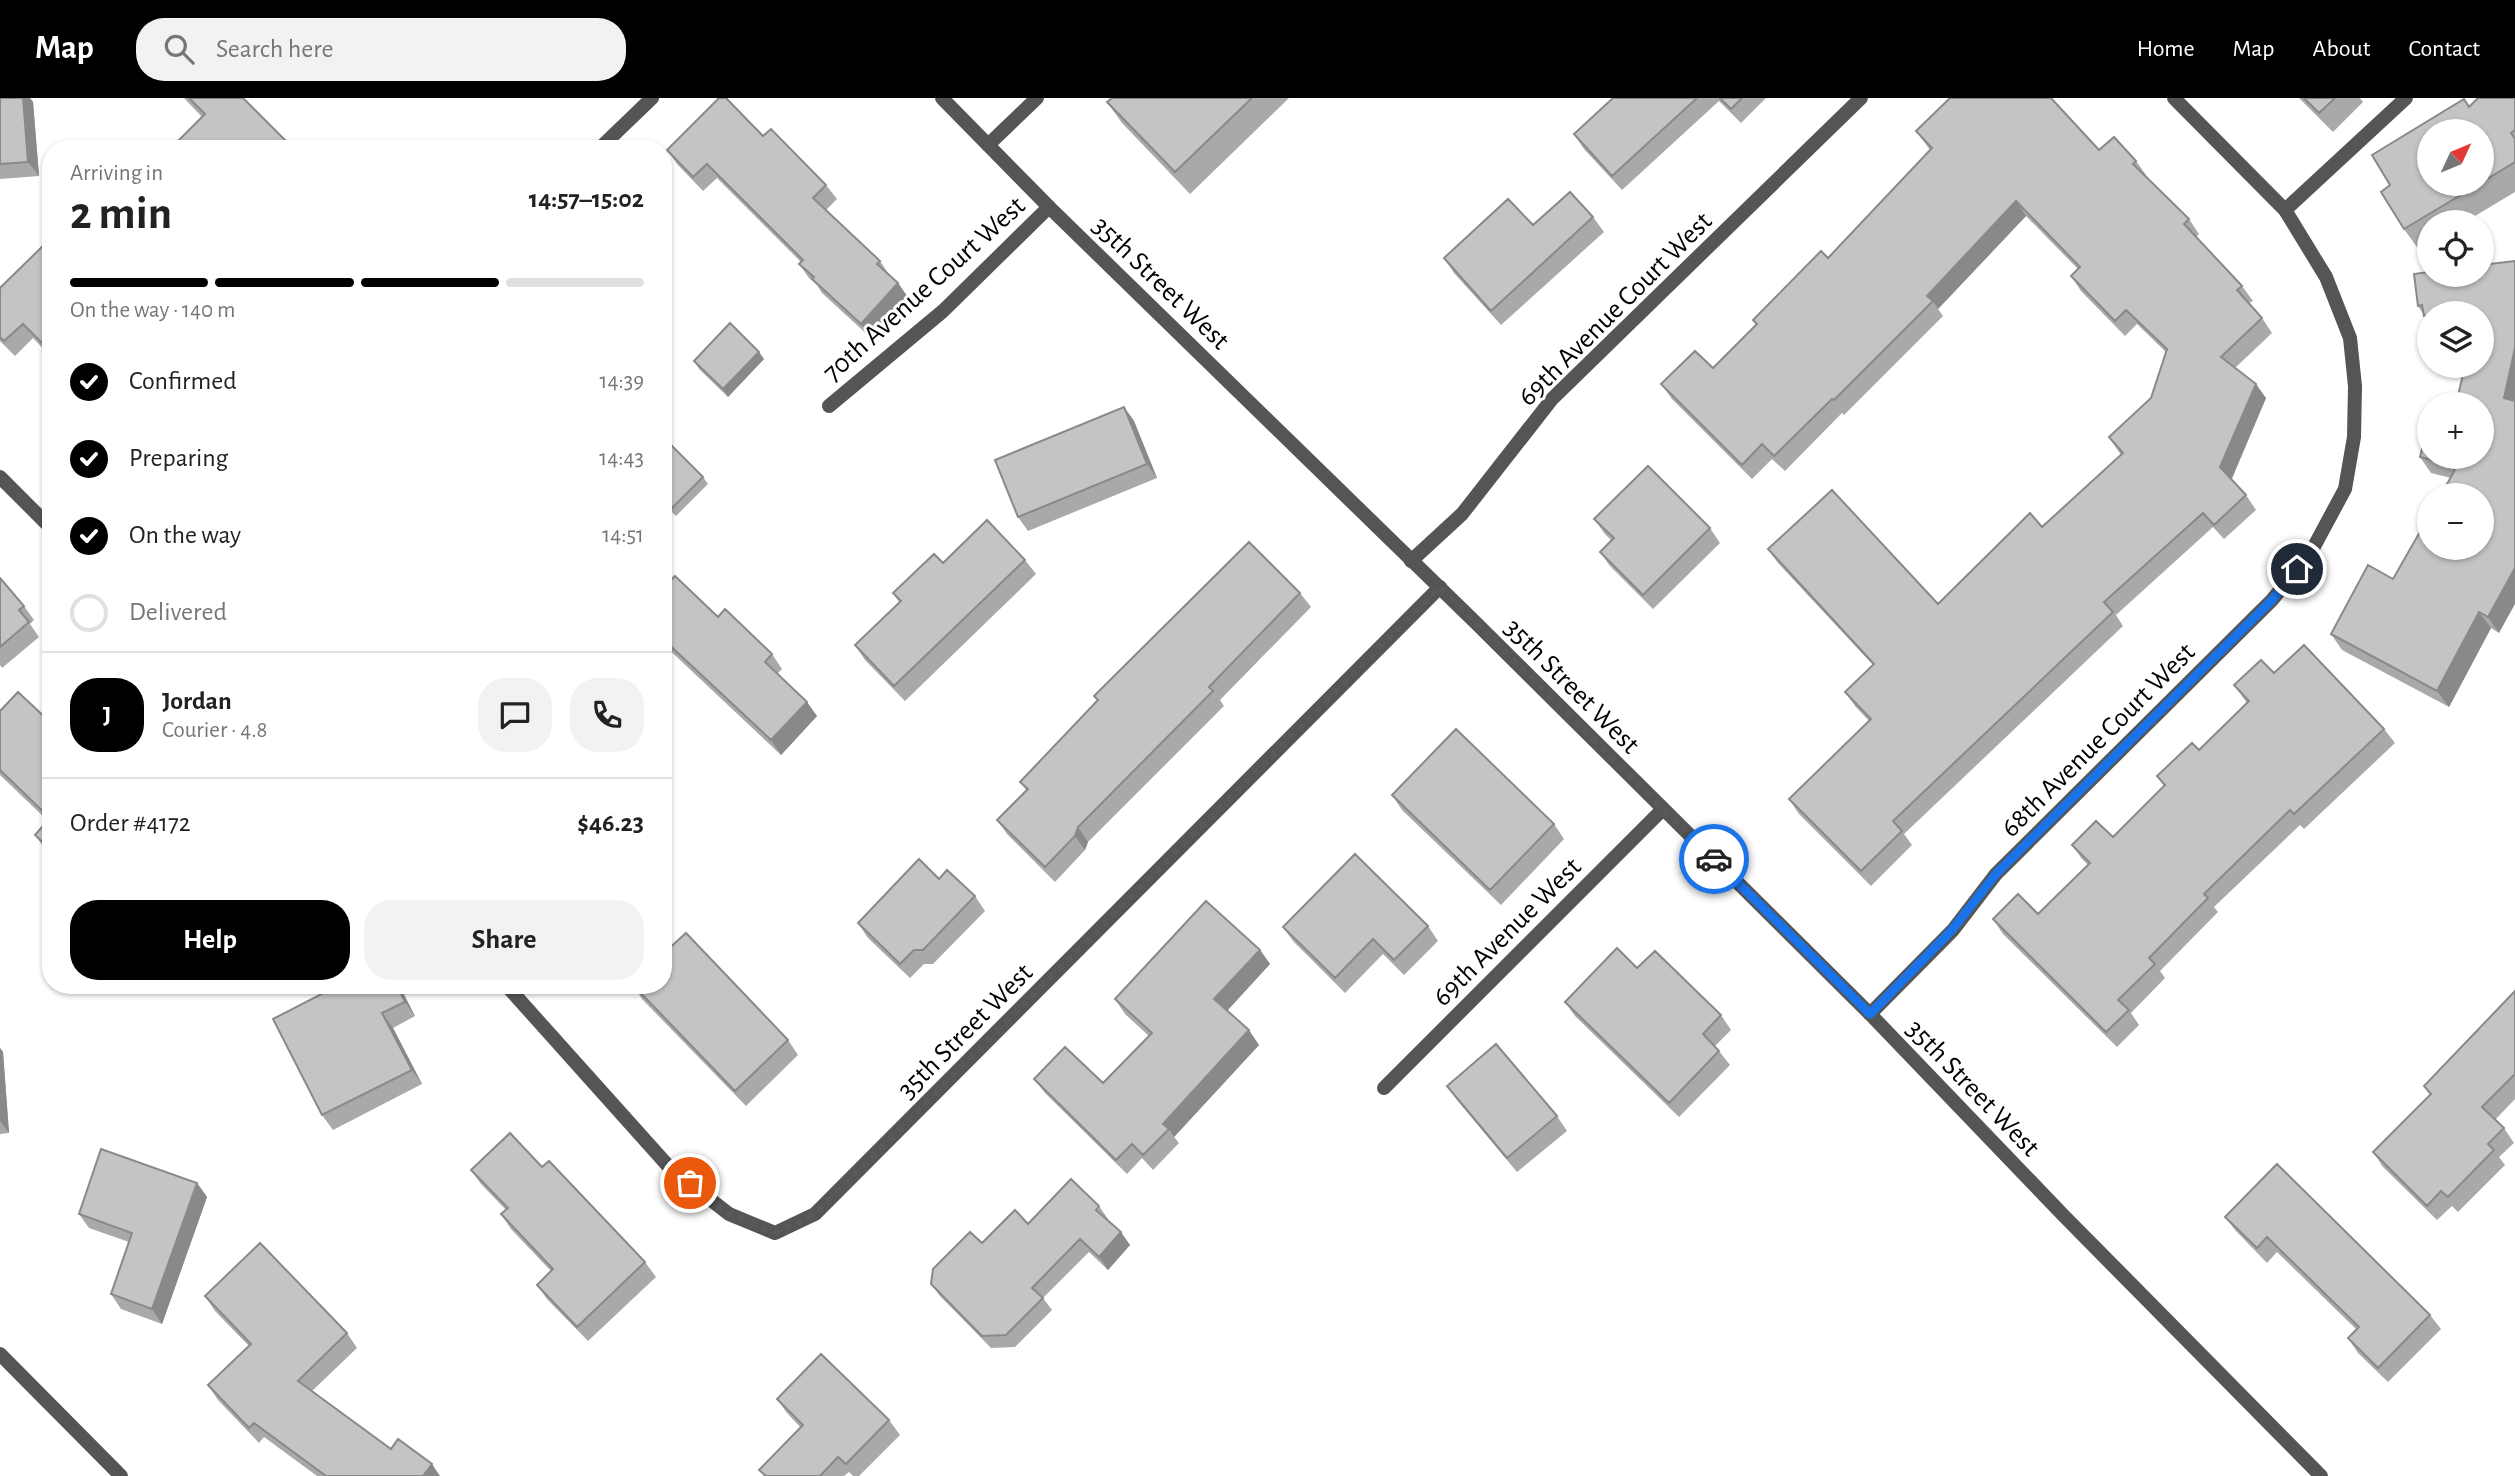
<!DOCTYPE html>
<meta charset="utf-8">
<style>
body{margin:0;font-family:"Alegreya Sans",sans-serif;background:#f2f2f2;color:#222;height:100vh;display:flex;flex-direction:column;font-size:26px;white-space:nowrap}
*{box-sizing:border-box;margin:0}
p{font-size:23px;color:#767676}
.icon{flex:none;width:38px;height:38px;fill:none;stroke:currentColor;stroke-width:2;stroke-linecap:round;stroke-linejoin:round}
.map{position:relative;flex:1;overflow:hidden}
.drawer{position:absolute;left:42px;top:42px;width:630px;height:854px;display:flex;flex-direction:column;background:#fff;border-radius:28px;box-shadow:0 2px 5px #0004}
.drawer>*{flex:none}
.needle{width:46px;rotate:46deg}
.buttons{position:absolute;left:2417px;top:21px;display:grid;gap:14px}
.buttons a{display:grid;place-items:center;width:77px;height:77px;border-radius:50%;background:#fff;box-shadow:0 2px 5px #0004;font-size:35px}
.pin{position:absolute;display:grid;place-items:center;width:60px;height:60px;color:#fff;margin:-30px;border:4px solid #fff;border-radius:50%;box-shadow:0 2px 7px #0007}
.courier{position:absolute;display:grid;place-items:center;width:70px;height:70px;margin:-35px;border:5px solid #1a73e8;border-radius:50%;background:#fff;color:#222;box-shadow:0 2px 9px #0007}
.headline em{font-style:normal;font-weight:600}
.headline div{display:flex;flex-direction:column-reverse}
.headline{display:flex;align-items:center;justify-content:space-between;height:119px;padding:0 28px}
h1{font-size:46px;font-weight:600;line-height:52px}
.bar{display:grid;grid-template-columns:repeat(4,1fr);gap:10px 7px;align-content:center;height:84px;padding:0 28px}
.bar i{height:9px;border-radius:5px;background:#e0e0e0}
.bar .on{background:#000}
.bar p{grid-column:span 4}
.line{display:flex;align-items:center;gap:18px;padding:0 28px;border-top:2px solid #e0e0e0}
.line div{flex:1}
.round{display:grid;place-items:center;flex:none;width:74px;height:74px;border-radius:28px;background:#f2f2f2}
ol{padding:0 28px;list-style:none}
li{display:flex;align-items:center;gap:21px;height:77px}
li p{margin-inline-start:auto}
li .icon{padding:7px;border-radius:50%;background:#000;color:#fff;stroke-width:4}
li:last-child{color:#767676}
li i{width:38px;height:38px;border:4px solid #e0e0e0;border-radius:50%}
.primary-button{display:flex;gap:14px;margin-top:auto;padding:14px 28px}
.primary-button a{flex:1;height:80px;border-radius:28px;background:#000;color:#fff;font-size:28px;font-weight:600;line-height:80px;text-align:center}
.primary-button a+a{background:#f2f2f2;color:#222}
header{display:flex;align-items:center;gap:42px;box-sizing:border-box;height:98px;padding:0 35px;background:#000;color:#fff}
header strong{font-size:33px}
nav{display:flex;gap:38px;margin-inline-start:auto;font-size:24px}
.search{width:490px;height:63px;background:#f2f2f2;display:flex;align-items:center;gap:18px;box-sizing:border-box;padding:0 24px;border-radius:28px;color:#767676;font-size:26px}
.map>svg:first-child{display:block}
</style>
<header>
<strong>Map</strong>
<div class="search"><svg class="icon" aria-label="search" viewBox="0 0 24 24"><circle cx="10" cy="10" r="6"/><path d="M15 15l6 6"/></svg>Search here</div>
<nav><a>Home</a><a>Map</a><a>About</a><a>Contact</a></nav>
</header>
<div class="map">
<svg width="2515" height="1378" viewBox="0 0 2515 1378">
<rect width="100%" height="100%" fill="#fff"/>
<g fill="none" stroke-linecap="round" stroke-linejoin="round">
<!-- minor -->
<path stroke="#555" stroke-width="14" d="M988 47 1037 0
M599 51 652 0
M2285 112 2406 0
M829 308 943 213 1049 109
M0 379 51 430
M1411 463 1462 416 1552 301 1861 0
M506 887 670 1070 729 1116 775 1135 815 1116 1440 489
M1870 916 1953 832 1996 776 2272 502 2310 456 2345 391 2354 339 2355 288 2350 240 2326 179 2285 112 2174 0
M1384 990 1663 711
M0 1256 121 1378"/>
<!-- tertiary -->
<path stroke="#555" stroke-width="14" d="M942 0 1049 109 1474 523 1870 916 2064 1118 2321 1378"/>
</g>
<!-- wall -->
<path fill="#a9a9a9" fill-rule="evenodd" d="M0 0H30L33 4 39 78 0 81Z
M184 0H243L289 46 292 51H170L202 19Z
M1112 0H1289L1190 96 1122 25 1107 4Z
M1613 0H1766L1741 25 1719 3 1622 92 1584 51 1574 36Z
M2299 0H2360L2363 4 2333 34Z
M2515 0V94L2465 124H2429V146L2419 152 2404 131 2390 87 2464 1 2470 9ZM2482 33V86H2429Z
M1916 33 2099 52 2136 63 2146 77 2145 78 2189 121 2199 136 2196 139 2242 188 2253 203 2249 205 2262 220 2272 235 2235 270 2266 300 2232 381 2246 397 2256 412 2224 441 2213 429 2116 517 2123 528 1904 736 1912 747 1871 788 1799 716 1789 701 1869 623 1855 608 1845 594 1873 567 1778 465 1768 451 1938 506 2042 429 2121 357 2109 339 2151 300 2166 254 2137 226 2125 238 2081 193 2071 178 2078 171 2026 118 1938 211 1943 218 1844 317 1842 315 1785 373 1772 361 1752 381 1672 301 1661 286 1713 270 1756 227 1753 222 1828 160 1930 52Z
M763 38 826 87 837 101 826 112 880 163 890 178 908 199 871 240 822 195 817 187 809 180 799 166 801 164 717 80 703 93 677 66 667 52Z
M1593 119 1604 134 1501 227 1454 175 1444 160 1533 127Z
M51 140V259L33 240 15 258 0 243V190Z
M2482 177 2499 535 2491 530 2449 609 2342 552 2331 536 2393 481 2451 380 2431 375 2420 359H2482L2465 268 2446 271 2444 268H2482V215H2429V225L2418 208Z
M764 261 728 299 699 271 694 263Z
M1124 309 1134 323 1157 380 1028 433 1018 419Z
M663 345 703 379 708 386 676 418 663 406Z
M1594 421 1710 430 1720 445 1653 511 1610 468 1600 454 1611 442 1605 436Z
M1025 462 1036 476 905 603 865 562 855 547 899 504 893 495 943 465Z
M0 480 24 508 34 522 30 526 39 539 2 570 0 567Z
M663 490 718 519 772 556 782 571 777 576 817 618 781 657 663 546Z
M1300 495 1311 509 1220 602 1224 608 1088 744 1085 752 1055 784 1007 736 997 722 1026 692 1020 684 1097 603 1094 598Z
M2274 575 2384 631 2395 645 2304 731 2300 727 2214 809 2218 814 2160 873 2165 880 2131 915 2139 927 2117 949 2003 836 1993 821 2038 816 2088 767 2082 761 2072 747 2113 739 2164 688 2157 678 2199 652 2247 605 2234 587Z
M0 613 51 625V757L45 751 35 737 48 723 0 677Z
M1392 697 1554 726 1564 741 1501 807 1402 712Z
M939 781 975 798 985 813 933 866H924L910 880 868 840 858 825Z
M1428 828 1438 843 1404 877 1383 856 1345 895 1293 843 1283 829Z
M1260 852 1270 866 1227 913 1259 947 1174 1039 1179 1045 1153 1072 1142 1060 1127 1076 1045 995 1034 981 1103 985 1149 938 1125 916 1115 901Z
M1637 870 1721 917 1731 932 1715 948 1730 967 1679 1019 1575 918 1565 904Z
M339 887H399L415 918 393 930 422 986 333 1032 322 1017Z
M633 887 788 942 798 957 746 1008 642 901Z
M2515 893V1001L2495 1022 2504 1030 2514 1045 2499 1059 2505 1067 2458 1114 2452 1108 2437 1122 2383 1069 2373 1054 2430 997 2424 988Z
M0 950 3 954 9 1035 0 1036Z
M1447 988 1557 1018 1567 1033 1517 1074 1457 1002Z
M542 1069 645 1164 656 1179 588 1243 547 1201 537 1187 551 1173 511 1131 501 1116 506 1112 481 1086 471 1072Z
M197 1085 207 1099 162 1226 121 1211 111 1196 129 1144 89 1130 79 1116Z
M1099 1108 1108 1121V1122L1130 1147 1108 1172 1089 1154 1043 1200 1052 1212 1015 1249 991 1250 940 1198 931 1186 1028 1126Z
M2225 1119 2430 1217 2441 1231 2388 1284 2358 1255 2348 1240 2356 1231 2277 1154 2267 1165 2236 1133Z
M205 1198 347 1235 357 1250 312 1293 391 1351 440 1378H317L264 1339 259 1345 218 1302 208 1287 249 1248 215 1213Z
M777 1301 889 1322 900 1337 859 1378H853L849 1374 844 1378H764L759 1372 801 1330 787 1315Z"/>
<!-- shaded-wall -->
<path fill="#898989" d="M23 0H30L33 4 39 78 28 64Z
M2016 103 2026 118 1938 211 1933 203 1927 198Z
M898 185 908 199 871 240 861 226Z
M2515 250V316L2504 300Z
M759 254 764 261 728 299 723 291Z
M2256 286 2266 300 2230 384 2220 369Z
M1124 309 1134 323 1157 380 1147 366Z
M2515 470V506L2499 535 2488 519Z
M2479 514 2491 530 2449 609 2437 593Z
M807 604 817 618 781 657 771 642Z
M1078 729 1088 744 1085 752 1075 738Z
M663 758 668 764 663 772Z
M1260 852 1270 866 1225 915 1214 901Z
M397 887H399L415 918 405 904Z
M382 915 393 930 422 986 412 972Z
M1249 932 1259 947 1174 1039 1169 1031 1163 1026Z
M0 950 3 954 9 1035 0 1023Z
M197 1085 207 1099 162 1226 152 1211Z
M1121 1134 1130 1147 1108 1172 1099 1159Z
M432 1366 440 1378H423Z"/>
<!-- building -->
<path fill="#c4c4c4" stroke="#898989" stroke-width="2" d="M0 0H23L28 64 0 66Z
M189 0H243L289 46 284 51H170L205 16Z
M719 0H726L763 38 771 31 826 87 813 100 880 163 877 166 898 185 861 226 812 181 814 179 799 166 803 162 707 66 693 79 667 52Z
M1112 0H1252L1175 74 1107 4Z
M1613 0H1697L1612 78 1574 36Z
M1720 0H1742L1731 11Z
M1950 0H2051L2099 52 2114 39 2136 63 2133 66 2189 121 2184 126 2242 188 2237 192 2262 220 2221 259 2256 286 2220 369 2246 397 2214 427 2203 415 2104 504 2113 514 1893 723 1902 733 1861 773 1789 701 1871 621 1845 594 1874 566 1768 451 1832 392 1938 506 2030 415 2042 429 2123 355 2109 339 2151 300 2167 251 2126 212 2115 223 2071 178 2080 169 2016 103 1927 198 1933 203 1834 302 1832 301 1774 358 1762 346 1742 367 1661 286 1695 253 1713 270 1757 226 1753 222 1821 153 1828 160 1932 50 1916 33Z
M2304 0H2335L2319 15Z
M2478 0H2515V32L2511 35 2515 41V64L2482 84V33H2429V86H2479L2404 131 2381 94 2390 87 2372 57 2464 1 2469 9Z
M1570 94 1593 119 1491 213 1444 160 1508 101 1533 127Z
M51 140V237L42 245 23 226 4 243 0 239V190Z
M2515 163V250L2504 300 2515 303V470L2488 519 2479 514 2437 593 2331 536 2368 467 2393 481 2429 418V450H2482V397H2441L2457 368 2420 359 2428 327H2429V359H2482V306H2456L2465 268H2482V215H2429V217L2424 218 2422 207 2418 208 2414 176 2429 174V177H2482V167Z
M730 225 759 254 723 291 694 263Z
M1124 309 1147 366 1018 419 995 362Z
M666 342 703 379 671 411 663 403V345Z
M1648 368 1710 430 1643 497 1600 454 1614 440 1594 421Z
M987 422 1025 462 894 588 855 547 901 503 893 495 934 456 943 465Z
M1249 444 1300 495 1209 589 1213 593 1078 729 1075 738 1045 769 997 722 1028 691 1020 684 1098 602 1094 598Z
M675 478 718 519 725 511 772 556 765 564 807 604 771 642 663 541V490Z
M0 480 24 508 19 512 29 524 0 549Z
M2304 547 2384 631 2294 716 2290 712 2204 796 2208 800 2149 860 2155 866 2118 902 2129 912 2106 934 1993 821 2018 796 2038 816 2090 765 2072 747 2096 723 2113 739 2165 687 2157 678 2192 645 2199 652 2249 603 2234 587 2261 562 2274 575Z
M18 594 51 625V752L35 737 50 720 0 672V613Z
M1456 631 1554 726 1490 792 1392 697Z
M1355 756 1428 828 1394 862 1373 841 1335 880 1283 829Z
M919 761 939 781 947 772 975 798 923 852H914L900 866 858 825Z
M1206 803 1260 852 1214 901 1249 932 1163 1026 1169 1031 1143 1057 1132 1046 1116 1062 1034 981 1065 949 1103 985 1152 935 1115 901Z
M686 835 788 942 735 993 633 887H663V856Z
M1617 850 1637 870 1655 853 1721 917 1703 936 1719 953 1669 1005 1565 904Z
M339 887H397L405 904 382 915 412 972 322 1017 273 921Z
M2515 893V976L2482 1009 2504 1030 2488 1046 2494 1052 2448 1099 2441 1093 2427 1108 2373 1054 2431 996 2424 988Z
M1496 946 1557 1018 1507 1060 1447 988Z
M510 1035 542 1069 549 1063 645 1164 577 1229 537 1187 553 1171 501 1116 508 1110 471 1072Z
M101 1051 197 1085 152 1211 111 1196 132 1135 79 1116Z
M2277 1066 2430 1217 2378 1270 2348 1240 2359 1229 2267 1139 2257 1150 2225 1119Z
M1071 1081 1099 1108 1096 1112 1121 1134 1099 1159 1080 1141 1032 1190 1043 1200 1006 1237 982 1238 931 1186 933 1171 970 1134 982 1145 1015 1112 1028 1126Z
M260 1145 347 1235 298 1283 391 1351 398 1341 432 1366 423 1378H326L254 1325 249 1330 208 1287 251 1246 205 1198Z
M821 1256 889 1322 846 1366 838 1359 820 1378H766L759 1372 803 1327 777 1301Z"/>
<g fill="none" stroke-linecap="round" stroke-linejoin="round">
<!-- done -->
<path stroke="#595959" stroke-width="7" stroke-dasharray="0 12.6" d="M690 1085 729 1116 775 1135 815 1116 1440 489 1714 761"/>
<!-- route -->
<path stroke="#1a73e8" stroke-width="9" d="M1714 761 1870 916 1952 832 1996 776 2272 502 2297 471"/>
</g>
<g text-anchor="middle" stroke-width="6" stroke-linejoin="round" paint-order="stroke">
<!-- street labels -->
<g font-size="28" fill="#000" stroke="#fff">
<text transform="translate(1162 184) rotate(44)" y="10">35th Street West</text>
<text transform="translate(923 190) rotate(-42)" y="10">70th Avenue Court West</text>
<text transform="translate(1614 210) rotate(-45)" y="10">69th Avenue Court West</text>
<text transform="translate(1573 587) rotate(45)" y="10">35th Street West</text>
<text transform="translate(2097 641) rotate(-45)" y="10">68th Avenue Court West</text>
<text transform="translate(1506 833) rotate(-45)" y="10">69th Avenue West</text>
<text transform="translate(964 932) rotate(-45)" y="10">35th Street West</text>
<text transform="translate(1974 989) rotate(46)" y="10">35th Street West</text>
</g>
</g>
</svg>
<div class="buttons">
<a><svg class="needle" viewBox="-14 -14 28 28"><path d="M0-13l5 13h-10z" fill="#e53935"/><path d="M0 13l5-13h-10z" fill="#767676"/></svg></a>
<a><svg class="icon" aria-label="locate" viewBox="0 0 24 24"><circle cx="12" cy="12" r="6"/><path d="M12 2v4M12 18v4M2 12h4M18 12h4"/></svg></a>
<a><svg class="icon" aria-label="layers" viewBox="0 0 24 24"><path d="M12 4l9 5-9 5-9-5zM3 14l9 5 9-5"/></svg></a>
<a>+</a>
<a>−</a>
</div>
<div class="pin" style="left:690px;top:1085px;background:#ea580c"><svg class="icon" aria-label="bag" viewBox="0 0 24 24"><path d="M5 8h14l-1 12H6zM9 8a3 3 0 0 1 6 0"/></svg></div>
<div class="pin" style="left:2297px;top:471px;background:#1f2937"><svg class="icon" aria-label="home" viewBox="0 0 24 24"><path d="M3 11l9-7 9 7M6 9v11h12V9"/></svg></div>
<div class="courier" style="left:1714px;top:761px"><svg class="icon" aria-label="car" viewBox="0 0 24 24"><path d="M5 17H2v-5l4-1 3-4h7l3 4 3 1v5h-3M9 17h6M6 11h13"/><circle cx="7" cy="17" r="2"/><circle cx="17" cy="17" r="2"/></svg></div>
<section class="drawer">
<div class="headline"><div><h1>2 min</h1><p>Arriving in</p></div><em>14:57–15:02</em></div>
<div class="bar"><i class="on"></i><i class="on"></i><i class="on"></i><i></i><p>On the way · 140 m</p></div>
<ol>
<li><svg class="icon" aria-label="check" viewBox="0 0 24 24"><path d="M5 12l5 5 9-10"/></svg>Confirmed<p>14:39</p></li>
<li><svg class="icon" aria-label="check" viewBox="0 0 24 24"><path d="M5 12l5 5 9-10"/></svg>Preparing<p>14:43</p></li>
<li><svg class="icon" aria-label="check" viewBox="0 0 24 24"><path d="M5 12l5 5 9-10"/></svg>On the way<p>14:51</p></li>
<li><i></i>Delivered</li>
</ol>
<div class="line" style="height:126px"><b class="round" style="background:#000;color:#fff">J</b><div><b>Jordan</b><p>Courier · 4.8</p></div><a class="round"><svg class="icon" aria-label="chat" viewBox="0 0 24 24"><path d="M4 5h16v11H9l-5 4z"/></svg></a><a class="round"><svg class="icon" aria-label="phone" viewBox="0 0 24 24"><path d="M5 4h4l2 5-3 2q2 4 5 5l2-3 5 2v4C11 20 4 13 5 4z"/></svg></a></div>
<div class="line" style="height:91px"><div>Order #4172</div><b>$46.23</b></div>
<div class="primary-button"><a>Help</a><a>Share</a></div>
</section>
</div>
